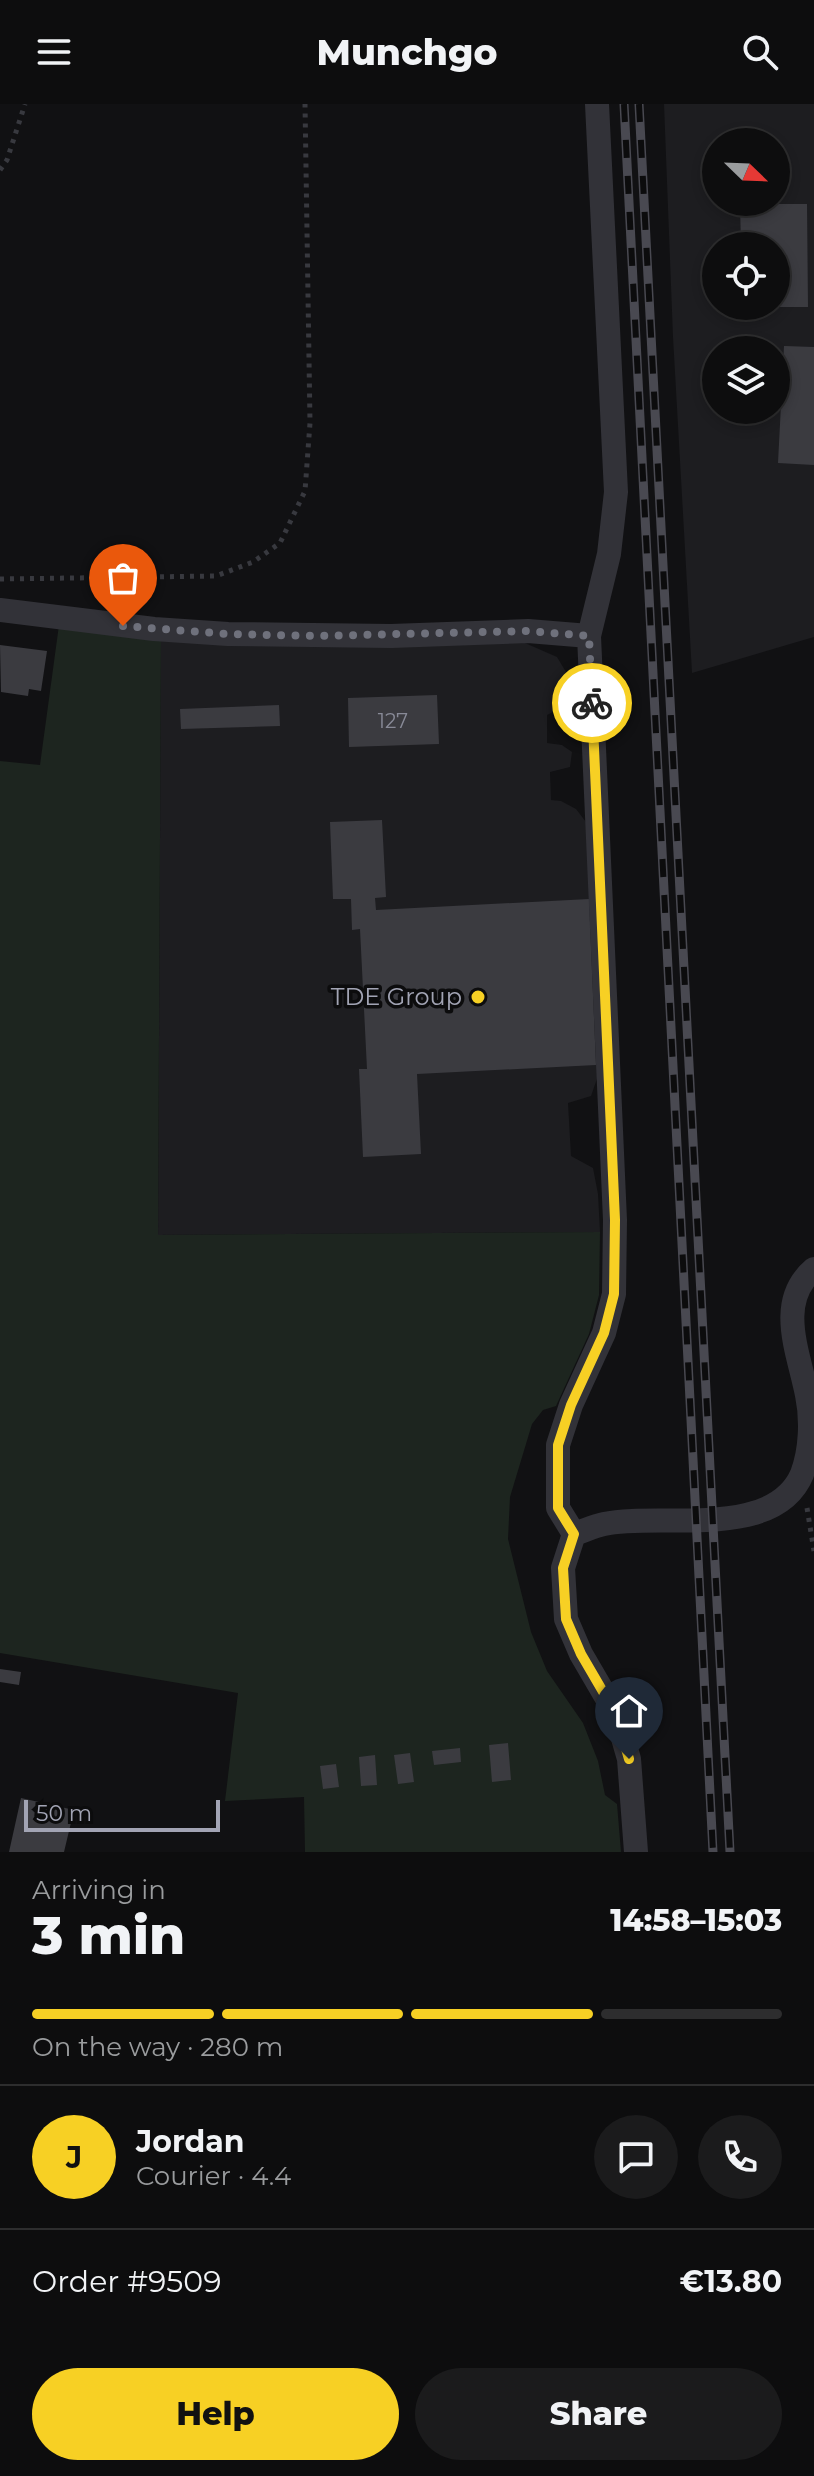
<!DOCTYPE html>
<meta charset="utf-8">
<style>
body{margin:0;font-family:Montserrat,sans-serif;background:#1b1b1c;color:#f1f3f6;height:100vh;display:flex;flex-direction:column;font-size:30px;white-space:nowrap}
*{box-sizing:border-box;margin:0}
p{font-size:26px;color:#9a9c9e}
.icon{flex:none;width:44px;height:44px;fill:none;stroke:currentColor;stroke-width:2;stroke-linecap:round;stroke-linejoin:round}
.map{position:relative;height:1748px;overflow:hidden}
.sheet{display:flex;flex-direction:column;background:#0d0d0e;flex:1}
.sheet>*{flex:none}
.needle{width:52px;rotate:113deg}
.fabs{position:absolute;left:702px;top:24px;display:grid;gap:16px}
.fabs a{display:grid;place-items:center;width:88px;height:88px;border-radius:50%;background:#0d0d0e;box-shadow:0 4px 12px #0003,0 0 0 2px #2d2d2e;font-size:40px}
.scale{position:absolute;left:24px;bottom:20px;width:196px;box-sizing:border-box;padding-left:8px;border:4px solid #a2a4b4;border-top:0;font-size:22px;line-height:28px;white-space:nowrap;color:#a2a4b4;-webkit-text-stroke:6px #0c0c0d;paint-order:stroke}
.pin{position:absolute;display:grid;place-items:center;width:68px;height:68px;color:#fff;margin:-82px -34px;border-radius:50% 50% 50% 0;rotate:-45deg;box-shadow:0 0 8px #0007}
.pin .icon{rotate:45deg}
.courier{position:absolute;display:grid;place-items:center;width:80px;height:80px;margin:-40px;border:6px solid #f7d024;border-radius:50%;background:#fff;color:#222;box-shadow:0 2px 10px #0007}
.head em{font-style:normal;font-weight:800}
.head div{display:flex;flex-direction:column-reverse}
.head{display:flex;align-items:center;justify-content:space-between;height:136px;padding:0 32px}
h1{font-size:52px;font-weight:800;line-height:60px}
.bar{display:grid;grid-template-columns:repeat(4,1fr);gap:12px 8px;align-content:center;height:96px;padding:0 32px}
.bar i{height:10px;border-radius:6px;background:#2d2d2e}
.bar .selected{background:#f7d024}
.bar p{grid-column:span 4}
.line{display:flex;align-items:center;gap:20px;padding:0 32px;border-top:2px solid #2d2d2e}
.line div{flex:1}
.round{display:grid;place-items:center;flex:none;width:84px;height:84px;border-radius:42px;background:#1b1b1c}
.primary-button{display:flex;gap:16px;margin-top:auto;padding:16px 32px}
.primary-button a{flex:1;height:92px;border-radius:48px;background:#f7d024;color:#111;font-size:32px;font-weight:800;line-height:92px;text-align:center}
.primary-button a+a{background:#1b1b1c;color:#f1f3f6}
header{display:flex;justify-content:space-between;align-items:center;height:104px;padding:0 32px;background:#0d0d0e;font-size:36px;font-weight:800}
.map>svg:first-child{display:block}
</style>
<header><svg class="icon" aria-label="menu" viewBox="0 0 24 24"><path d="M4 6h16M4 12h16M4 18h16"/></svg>Munchgo<svg class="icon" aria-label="search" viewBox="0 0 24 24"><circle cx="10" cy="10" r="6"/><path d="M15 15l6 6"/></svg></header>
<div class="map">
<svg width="814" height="1748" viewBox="0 0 814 1748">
<rect width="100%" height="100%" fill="#111113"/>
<!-- built -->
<path fill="#1d1d20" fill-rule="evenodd" d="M664 0H814V533L692 569 673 233ZM716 38H776V98H716ZM716 142H776V202H716ZM716 246H776V306H716Z
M161 537 222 540 525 539 557 553 569 573 568 590 557 606 547 611V639L562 641 572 648 570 663 550 668 551 696 561 697 576 705 586 718 599 969 591 992 568 999 571 1052 593 1064 598 1090 600 1128 158 1131Z"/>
<!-- green -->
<path fill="#1d251f" d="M59 521 161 537 158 1131 600 1128 599 1191 589 1230 556 1302 543 1306 532 1320 510 1393 508 1435 531 1528 547 1567 583 1619 598 1657 605 1691 617 1700 621 1748H305L304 1693 225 1697 238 1589 0 1549V657L40 661Z"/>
<!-- building -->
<path fill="#3b3b40" d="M740 100H807L808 203H776V142H741Z
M784 242 814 243V361L778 359Z
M0 541 47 547 41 587 29 585 28 592 1 588Z
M437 591 439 640 349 643 348 594Z
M279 601 280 622 181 625 180 605Z
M382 716 386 793 375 794 376 806 589 795 596 961 417 970 421 1050 363 1053 359 965H367L360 825 352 826 351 795H333L330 718Z
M0 1565 21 1568 19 1581 0 1578Z
M508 1639 511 1676 492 1678 489 1641Z
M460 1644 461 1658 434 1661 432 1647Z
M410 1649 414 1678 398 1680 394 1651Z
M375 1651 377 1681 361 1682 359 1653Z
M336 1660 339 1683 323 1685 320 1662Z
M21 1694 74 1706 64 1748H9Z"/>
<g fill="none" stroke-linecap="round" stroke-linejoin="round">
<!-- path -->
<path stroke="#38393f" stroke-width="5" stroke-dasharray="4 6" stroke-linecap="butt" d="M0 66 7 56 25 0
M0 475 216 472 253 458 280 439 305 387 310 319 305 0
M807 1404 814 1447"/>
<!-- street -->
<path stroke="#323238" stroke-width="24" d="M0 506 154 525 228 530 391 532 528 527 589 532
M574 1430 558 1404V1341L571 1301 604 1229 614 1190 615 1116 589 532 609 450 616 388 597 0
M574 1430C584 1427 594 1422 604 1420 658 1408 774 1437 802 1370 811 1346 812 1315 807 1291 799 1249 775 1198 814 1165
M574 1430 563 1464 566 1515 581 1550 616 1610 629 1655 636 1748"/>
<defs>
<path id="rail" d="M624 0 713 1748
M639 0 730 1748"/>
</defs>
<!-- rail casing -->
<use href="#rail" stroke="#494951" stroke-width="9"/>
<!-- rail -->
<use href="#rail" stroke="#0c0c0d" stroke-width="6" stroke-dasharray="18" stroke-linecap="butt"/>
</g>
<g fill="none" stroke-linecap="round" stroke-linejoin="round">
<!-- done -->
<path stroke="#6f717c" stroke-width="8" stroke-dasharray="0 14.4" d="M123 522 228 530 316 532 528 527 589 532 592 599"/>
<!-- route -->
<path stroke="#f7d024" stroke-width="10" d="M592 599 615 1116 614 1190 604 1229 571 1301 558 1341V1404L574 1430 563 1464 566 1515 581 1550 616 1610 629 1655"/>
</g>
<!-- markers -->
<circle fill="#f7d024" stroke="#0c0c0d" stroke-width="3" cx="478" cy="893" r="8"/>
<g text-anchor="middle" stroke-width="7" stroke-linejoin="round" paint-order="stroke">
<!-- number labels -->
<g font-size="20" fill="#888a97">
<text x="393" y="624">127</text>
</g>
<!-- poi labels -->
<g font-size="24" fill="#a2a4b4" stroke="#0c0c0d" text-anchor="end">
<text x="462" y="901">TDE Group</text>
</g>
</g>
</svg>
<div class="fabs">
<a><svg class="needle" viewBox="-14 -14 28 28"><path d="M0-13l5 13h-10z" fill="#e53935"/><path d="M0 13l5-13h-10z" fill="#9a9c9e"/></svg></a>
<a><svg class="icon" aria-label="locate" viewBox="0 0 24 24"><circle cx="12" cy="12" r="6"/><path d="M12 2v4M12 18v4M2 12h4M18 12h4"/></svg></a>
<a><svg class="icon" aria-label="layers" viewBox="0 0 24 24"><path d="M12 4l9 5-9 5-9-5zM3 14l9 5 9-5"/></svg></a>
</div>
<div class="scale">50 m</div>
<div class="pin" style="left:123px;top:522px;background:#ea580c"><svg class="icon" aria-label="bag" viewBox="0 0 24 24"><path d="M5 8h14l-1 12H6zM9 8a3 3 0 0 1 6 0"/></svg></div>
<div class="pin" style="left:629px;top:1655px;background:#1f2937"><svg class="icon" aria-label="home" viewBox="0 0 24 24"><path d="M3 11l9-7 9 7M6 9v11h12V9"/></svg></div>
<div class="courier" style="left:592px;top:599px"><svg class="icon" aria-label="bike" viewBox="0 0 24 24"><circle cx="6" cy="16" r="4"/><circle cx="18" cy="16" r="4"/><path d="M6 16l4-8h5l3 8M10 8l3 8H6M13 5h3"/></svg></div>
</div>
<section class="sheet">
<div class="head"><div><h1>3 min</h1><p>Arriving in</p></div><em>14:58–15:03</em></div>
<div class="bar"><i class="selected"></i><i class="selected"></i><i class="selected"></i><i></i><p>On the way · 280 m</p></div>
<div class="line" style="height:144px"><b class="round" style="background:#f7d024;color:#111">J</b><div><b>Jordan</b><p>Courier · 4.4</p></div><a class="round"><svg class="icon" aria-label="chat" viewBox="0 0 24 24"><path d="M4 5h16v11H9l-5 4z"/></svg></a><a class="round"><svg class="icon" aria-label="phone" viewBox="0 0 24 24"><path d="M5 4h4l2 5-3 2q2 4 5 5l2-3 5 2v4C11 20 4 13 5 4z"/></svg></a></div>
<div class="line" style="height:104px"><div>Order #9509</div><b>€13.80</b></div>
<div class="primary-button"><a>Help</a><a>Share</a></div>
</section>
